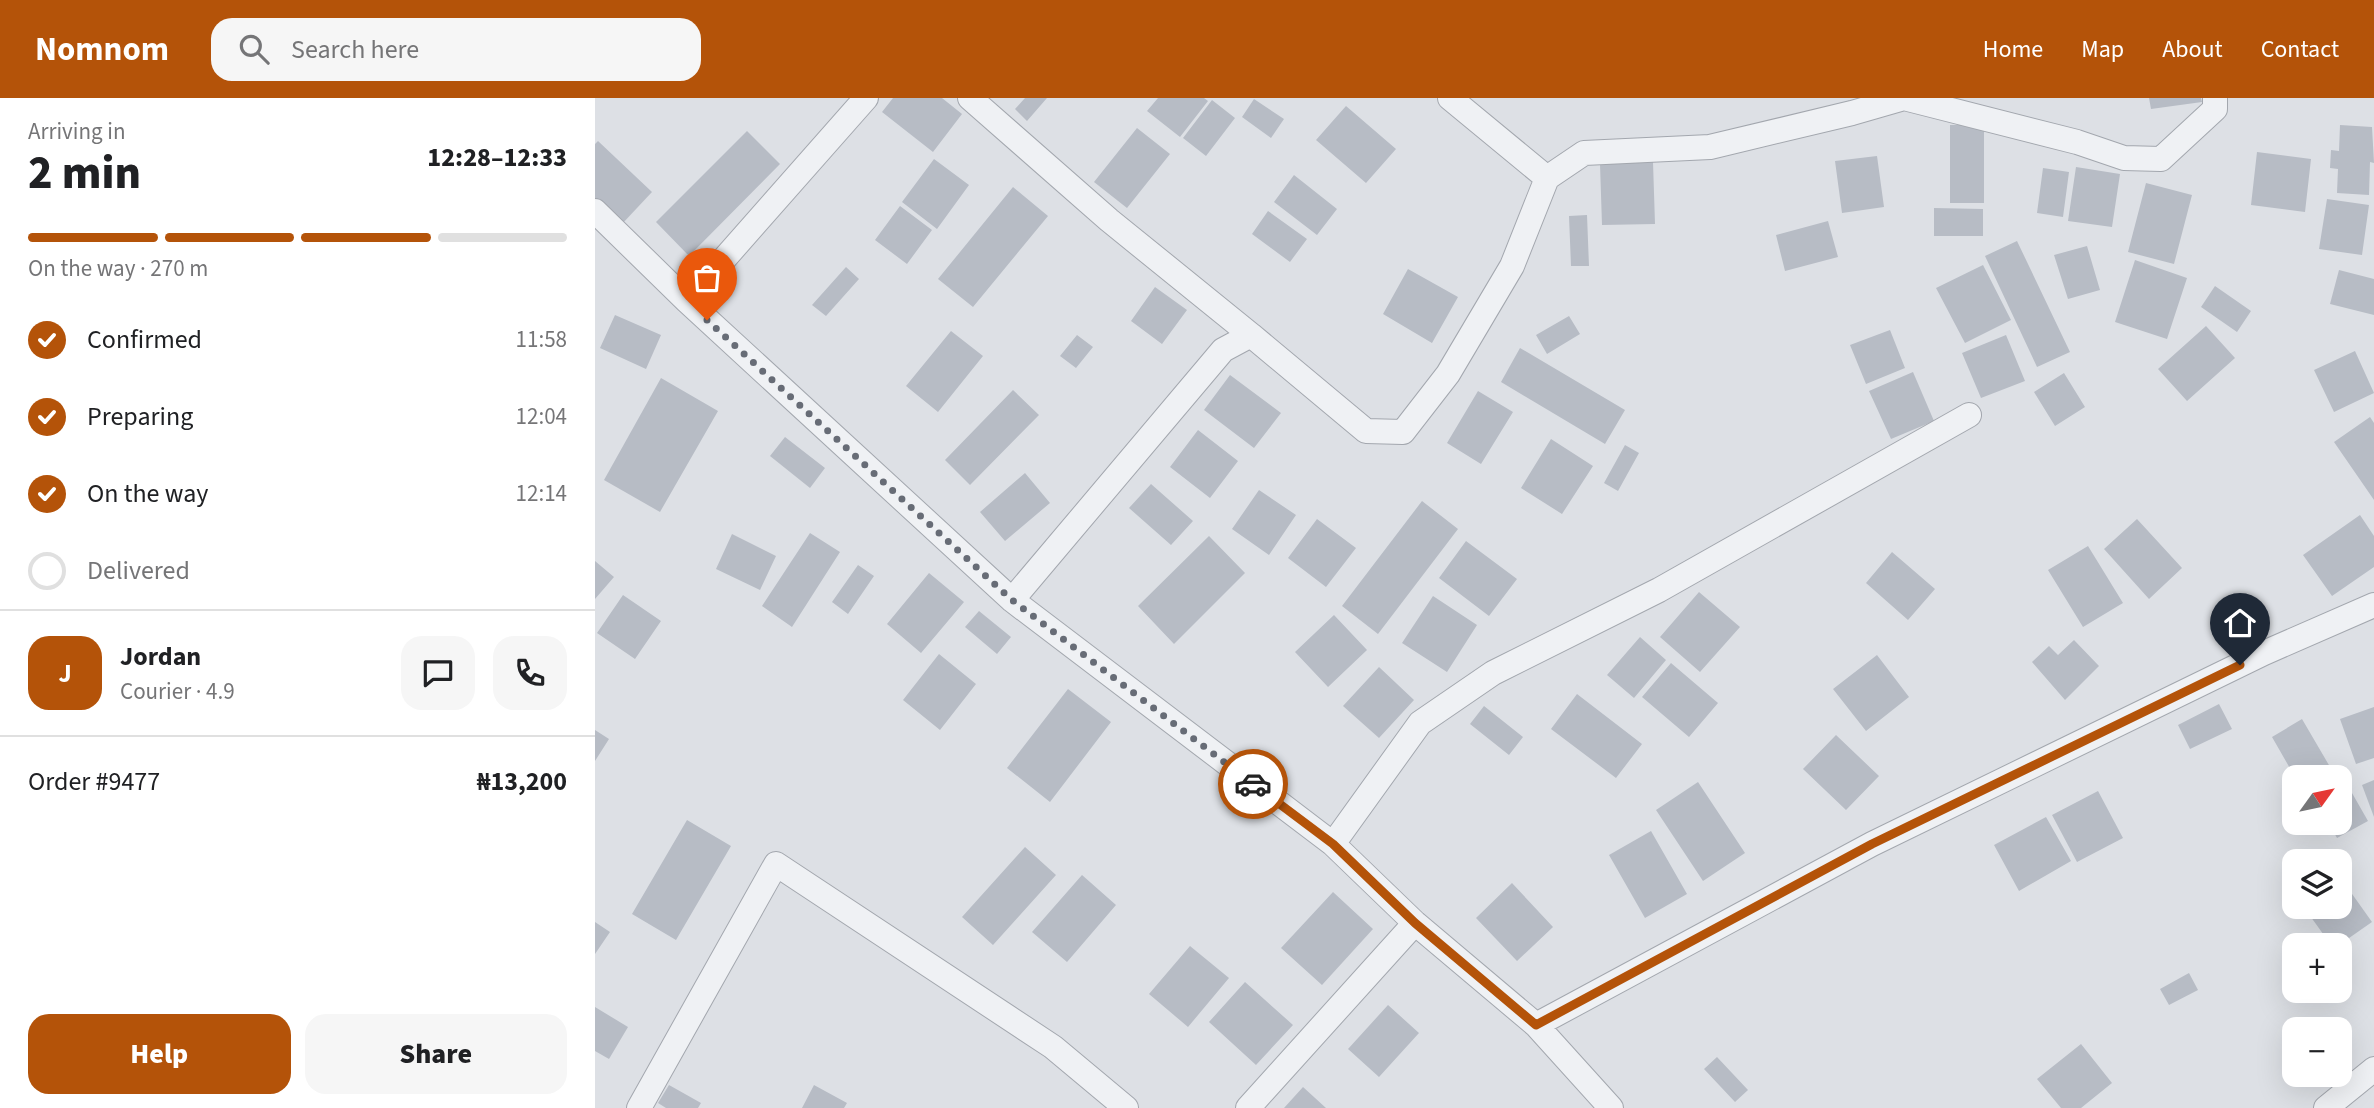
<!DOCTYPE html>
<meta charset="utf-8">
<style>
body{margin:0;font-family:"Source Sans 3",sans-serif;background:#f6f6f6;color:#202124;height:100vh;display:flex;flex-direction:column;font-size:26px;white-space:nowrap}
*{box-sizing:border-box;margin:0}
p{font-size:23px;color:#757577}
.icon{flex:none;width:38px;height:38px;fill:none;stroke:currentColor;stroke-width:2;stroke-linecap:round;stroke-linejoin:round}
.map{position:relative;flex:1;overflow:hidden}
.panel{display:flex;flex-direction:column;background:#fff;width:595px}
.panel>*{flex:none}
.needle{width:46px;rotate:57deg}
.buttons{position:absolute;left:1687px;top:667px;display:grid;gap:14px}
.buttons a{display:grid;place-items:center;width:70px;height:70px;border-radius:14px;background:#fff;box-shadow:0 7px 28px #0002;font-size:35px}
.pin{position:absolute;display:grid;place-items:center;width:60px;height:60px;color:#fff;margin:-72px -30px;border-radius:50% 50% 50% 0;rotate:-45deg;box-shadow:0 0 7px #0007}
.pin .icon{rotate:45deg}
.courier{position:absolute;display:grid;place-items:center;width:70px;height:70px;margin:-35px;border:5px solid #b45309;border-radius:50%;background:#fff;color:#222;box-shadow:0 2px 9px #0007}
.head em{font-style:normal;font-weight:800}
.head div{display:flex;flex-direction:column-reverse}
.head{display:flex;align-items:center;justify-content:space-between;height:119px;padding:0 28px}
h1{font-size:46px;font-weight:800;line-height:52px}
.bar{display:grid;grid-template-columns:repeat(4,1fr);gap:10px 7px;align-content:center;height:84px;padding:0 28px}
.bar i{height:9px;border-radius:5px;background:#e0e0e0}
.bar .current{background:#b45309}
.bar p{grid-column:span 4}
.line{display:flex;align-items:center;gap:18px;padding:0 28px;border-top:2px solid #e0e0e0}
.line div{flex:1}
.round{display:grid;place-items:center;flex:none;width:74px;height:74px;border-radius:21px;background:#f6f6f6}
ol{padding:0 28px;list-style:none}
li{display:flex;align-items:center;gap:21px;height:77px}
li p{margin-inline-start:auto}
li .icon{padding:7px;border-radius:50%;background:#b45309;color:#fff;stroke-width:4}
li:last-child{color:#757577}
li i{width:38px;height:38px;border:4px solid #e0e0e0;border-radius:50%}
.primary-button{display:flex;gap:14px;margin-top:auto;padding:14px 28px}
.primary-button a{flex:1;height:80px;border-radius:21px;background:#b45309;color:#fff;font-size:28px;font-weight:800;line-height:80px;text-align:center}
.primary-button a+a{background:#f6f6f6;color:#202124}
header{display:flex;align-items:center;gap:42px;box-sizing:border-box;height:98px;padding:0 35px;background:#b45309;color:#fff}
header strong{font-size:33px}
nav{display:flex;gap:38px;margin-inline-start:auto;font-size:24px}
.search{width:490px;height:63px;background:#f6f6f6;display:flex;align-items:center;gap:18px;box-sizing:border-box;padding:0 24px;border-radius:21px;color:#757577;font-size:26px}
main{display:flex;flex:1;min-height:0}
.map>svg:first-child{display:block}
</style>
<header>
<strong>Nomnom</strong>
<div class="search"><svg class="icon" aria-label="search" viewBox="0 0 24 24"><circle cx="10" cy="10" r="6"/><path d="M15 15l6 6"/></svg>Search here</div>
<nav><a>Home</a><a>Map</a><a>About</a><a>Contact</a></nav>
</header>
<main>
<section class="panel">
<div class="head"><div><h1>2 min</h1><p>Arriving in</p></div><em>12:28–12:33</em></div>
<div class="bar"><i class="current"></i><i class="current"></i><i class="current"></i><i></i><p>On the way · 270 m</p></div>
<ol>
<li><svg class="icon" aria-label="check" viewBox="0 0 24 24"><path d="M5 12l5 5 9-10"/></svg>Confirmed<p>11:58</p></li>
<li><svg class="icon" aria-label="check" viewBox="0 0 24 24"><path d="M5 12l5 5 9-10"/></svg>Preparing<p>12:04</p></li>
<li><svg class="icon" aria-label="check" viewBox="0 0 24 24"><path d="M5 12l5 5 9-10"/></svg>On the way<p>12:14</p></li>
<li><i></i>Delivered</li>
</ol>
<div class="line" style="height:126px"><b class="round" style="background:#b45309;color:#fff">J</b><div><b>Jordan</b><p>Courier · 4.9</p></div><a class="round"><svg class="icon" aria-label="chat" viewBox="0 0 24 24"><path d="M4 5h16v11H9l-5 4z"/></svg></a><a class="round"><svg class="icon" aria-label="phone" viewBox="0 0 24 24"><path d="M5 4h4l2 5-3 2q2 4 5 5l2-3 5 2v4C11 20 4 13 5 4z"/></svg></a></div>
<div class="line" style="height:91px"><div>Order #9477</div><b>₦13,200</b></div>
<div class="primary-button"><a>Help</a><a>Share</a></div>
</section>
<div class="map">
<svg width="1779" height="1010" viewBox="0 0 1779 1010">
<rect width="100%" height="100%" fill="#dde0e5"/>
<!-- building -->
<path fill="#b7bcc5" d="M298 0H347L367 16 338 54 287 14Z
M430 0H452L432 23 420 11Z
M563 0H609L613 3 585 39 552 13Z
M1554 0H1606L1607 4 1556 11Z
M659 1 689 21 676 40 647 19Z
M617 2 640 20 611 58 588 40Z
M751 8 801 51 771 85 721 42Z
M1355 27H1389V105H1355Z
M1745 27 1777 29 1779 65 1775 64 1774 97 1742 95 1743 71 1735 70 1736 52 1744 53Z
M542 30 575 56 532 110 499 84Z
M152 33 185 66 94 158 61 124Z
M3 43 57 94 27 126 0 101V46Z
M1662 54 1716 61 1710 114 1656 107Z
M1282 58 1289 109 1247 115 1240 63Z
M339 61 374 87 342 131 307 104Z
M1058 64 1060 126 1007 127 1005 66Z
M1481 69 1525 76 1517 129 1473 123Z
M1448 70 1474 74 1468 119 1442 115Z
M699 77 742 111 722 137 679 104Z
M1551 85 1597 97 1579 166 1533 154Z
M418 89 453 118 378 209 343 181Z
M1732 101 1774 107 1767 157 1724 151Z
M305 108 337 132 312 166 280 142Z
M1339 110 1388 111V138H1339Z
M673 113 712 141 695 164 657 136Z
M992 117 994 168H976L974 118Z
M1233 123 1243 159 1190 173 1181 137Z
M1422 143 1475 254 1442 269 1390 158Z
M1492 148 1505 192 1473 201 1459 157Z
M1540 162 1592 180 1572 241 1520 224Z
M1388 167 1416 222 1370 245 1341 190Z
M251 169 264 181 231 218 217 207Z
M813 171 863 199 837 245 788 216Z
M1744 172 1779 181V217L1735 206Z
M1620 188 1656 213 1642 234 1606 209Z
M560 189 592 212 567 246 536 223Z
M20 217 66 237 51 271 5 250Z
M974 218 985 236 952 256 941 237Z
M1611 228 1640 260 1592 303 1563 271Z
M1295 232 1310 270 1271 286 1255 247Z
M356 233 388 258 343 314 311 288Z
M482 237 498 249 481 270 465 258Z
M1411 237 1430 283 1386 300 1367 255Z
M925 250 1030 312 1010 346 906 284Z
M1760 253 1779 295 1739 314 1719 272Z
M1318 274 1339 323 1296 341 1274 293Z
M1469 275 1490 309 1460 328 1439 294Z
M635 277 686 315 659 350 609 312Z
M66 280 123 313 65 414 9 382Z
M418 292 444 317 375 387 350 362Z
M883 293 918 314 886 366 852 345Z
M1775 319 1779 325V402L1739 344Z
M603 332 643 363 615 400 575 369Z
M190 339 230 370 215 390 175 358Z
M956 341 998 368 967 416 926 390Z
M1030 347 1044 355 1023 393 1009 385Z
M430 375 455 405 410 443 385 414Z
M556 386 598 423 576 447 534 410Z
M664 392 701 417 674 457 637 431Z
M827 403 863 431 783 536 747 508Z
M1765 417 1779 438V469L1737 498 1708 457Z
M722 421 761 450 731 489 693 460Z
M1542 421 1587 470 1554 501 1509 451Z
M215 435 245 454 197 529 167 508Z
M137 436 181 458 165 492 121 471Z
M614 438 650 475 579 546 543 508Z
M871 443 922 481 894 518 844 480Z
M1493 448 1528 505 1488 529 1453 472Z
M1297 454 1340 491 1313 522 1271 485Z
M0 463 19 479 0 501Z
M263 467 279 478 253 516 237 504Z
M334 475 369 504 326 555 292 526Z
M1104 494 1145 529 1105 574 1065 539Z
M28 497 66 523 40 561 2 535Z
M838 498 882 527 852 574 807 545Z
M384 513 416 539 402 556 370 529Z
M739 517 772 552 733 589 700 554Z
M1045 539 1071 562 1039 600 1012 577Z
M1479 542 1504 568 1470 602 1437 564 1454 548 1463 557Z
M344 556 381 586 345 632 308 602Z
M1282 557 1314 599 1271 633 1238 591Z
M1076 565 1123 605 1094 639 1047 599Z
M784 569 819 602 784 640 748 608Z
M473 591 516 624 455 704 412 670Z
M982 596 1047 646 1021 680 956 631Z
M1624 606 1637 631 1595 651 1583 627Z
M889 608 928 639 914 657 875 626Z
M1779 609V660L1761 666 1745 621Z
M1707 621 1738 674 1729 679H1700L1677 639Z
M0 632 14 641 0 663Z
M1241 637 1284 678 1251 712 1208 671Z
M1779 682V719L1767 687Z
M1103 684 1150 755 1108 783 1061 712Z
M1753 688 1773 723 1742 740 1733 724H1745V693Z
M1503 693 1528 740 1482 764 1457 717Z
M1451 719 1476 763 1424 793 1399 747Z
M92 722 136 748 81 842 37 816Z
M1056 733 1092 796 1050 820 1014 757Z
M430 749 461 777 398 847 367 819Z
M487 777 521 807 472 864 437 834Z
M1745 779 1777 824 1744 847H1736L1708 808H1745Z
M917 785 958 829 922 863 881 820Z
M738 794 778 831 727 887 686 850Z
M0 824 15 834 0 856Z
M595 848 634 880 593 929 554 896Z
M1594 875 1603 892 1574 907 1565 891Z
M650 884 698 927 661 967 614 924Z
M793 907 824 935 784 979 753 951Z
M0 909 33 929 14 961 0 953Z
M1486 946 1517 985 1486 1010H1466L1442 981Z
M1122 959 1153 992 1140 1004 1109 971Z
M74 987 106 1005 103 1010H71L63 1005Z
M219 987 252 1005 249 1010H207Z
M708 989 731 1010H689Z"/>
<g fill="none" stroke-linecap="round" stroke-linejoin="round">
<defs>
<path id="street" d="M375 0 514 122 656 237
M855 0 952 80
M0 113 92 203 417 502 738 746 820 825 941 927 1016 1010
M92 203 271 0
M417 502 628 252 656 237 771 333 808 334 853 276 917 168 952 80 989 55 1115 49 1257 15 1309 0 1482 44 1529 60 1566 61 1620 11V0
M738 746 825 625 898 575 1064 492 1374 317
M941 927 1277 746 1669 555 1779 507
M44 1010 181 766 458 949 531 1010
M653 1010 820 825
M1731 1010 1779 971"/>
</defs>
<!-- street casing -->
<use href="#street" stroke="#a3a7ae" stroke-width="26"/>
<!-- street -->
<use href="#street" stroke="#eff1f4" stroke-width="24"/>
</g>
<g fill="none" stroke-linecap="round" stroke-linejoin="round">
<!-- done -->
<path stroke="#676c76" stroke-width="7" stroke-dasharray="0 12.6" d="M112 222 417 502 658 686"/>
<!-- route -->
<path stroke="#b45309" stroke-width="9" d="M658 686 738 746 820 825 941 927 1277 746 1645 567"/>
</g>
</svg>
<div class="buttons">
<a><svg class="needle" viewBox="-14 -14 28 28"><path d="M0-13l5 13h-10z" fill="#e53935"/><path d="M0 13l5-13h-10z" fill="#757577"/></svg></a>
<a><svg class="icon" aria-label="layers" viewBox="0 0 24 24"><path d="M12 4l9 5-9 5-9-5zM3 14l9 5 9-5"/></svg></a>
<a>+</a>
<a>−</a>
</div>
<div class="pin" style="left:112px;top:222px;background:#ea580c"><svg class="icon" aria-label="bag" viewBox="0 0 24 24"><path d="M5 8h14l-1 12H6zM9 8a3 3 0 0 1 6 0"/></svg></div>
<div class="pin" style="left:1645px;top:567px;background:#1f2937"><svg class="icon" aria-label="home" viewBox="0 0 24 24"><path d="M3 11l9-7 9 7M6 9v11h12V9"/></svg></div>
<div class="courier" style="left:658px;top:686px"><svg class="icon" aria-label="car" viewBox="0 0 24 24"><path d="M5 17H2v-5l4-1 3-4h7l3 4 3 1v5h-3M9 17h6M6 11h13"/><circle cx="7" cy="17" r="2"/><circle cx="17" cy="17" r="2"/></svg></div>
</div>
</main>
